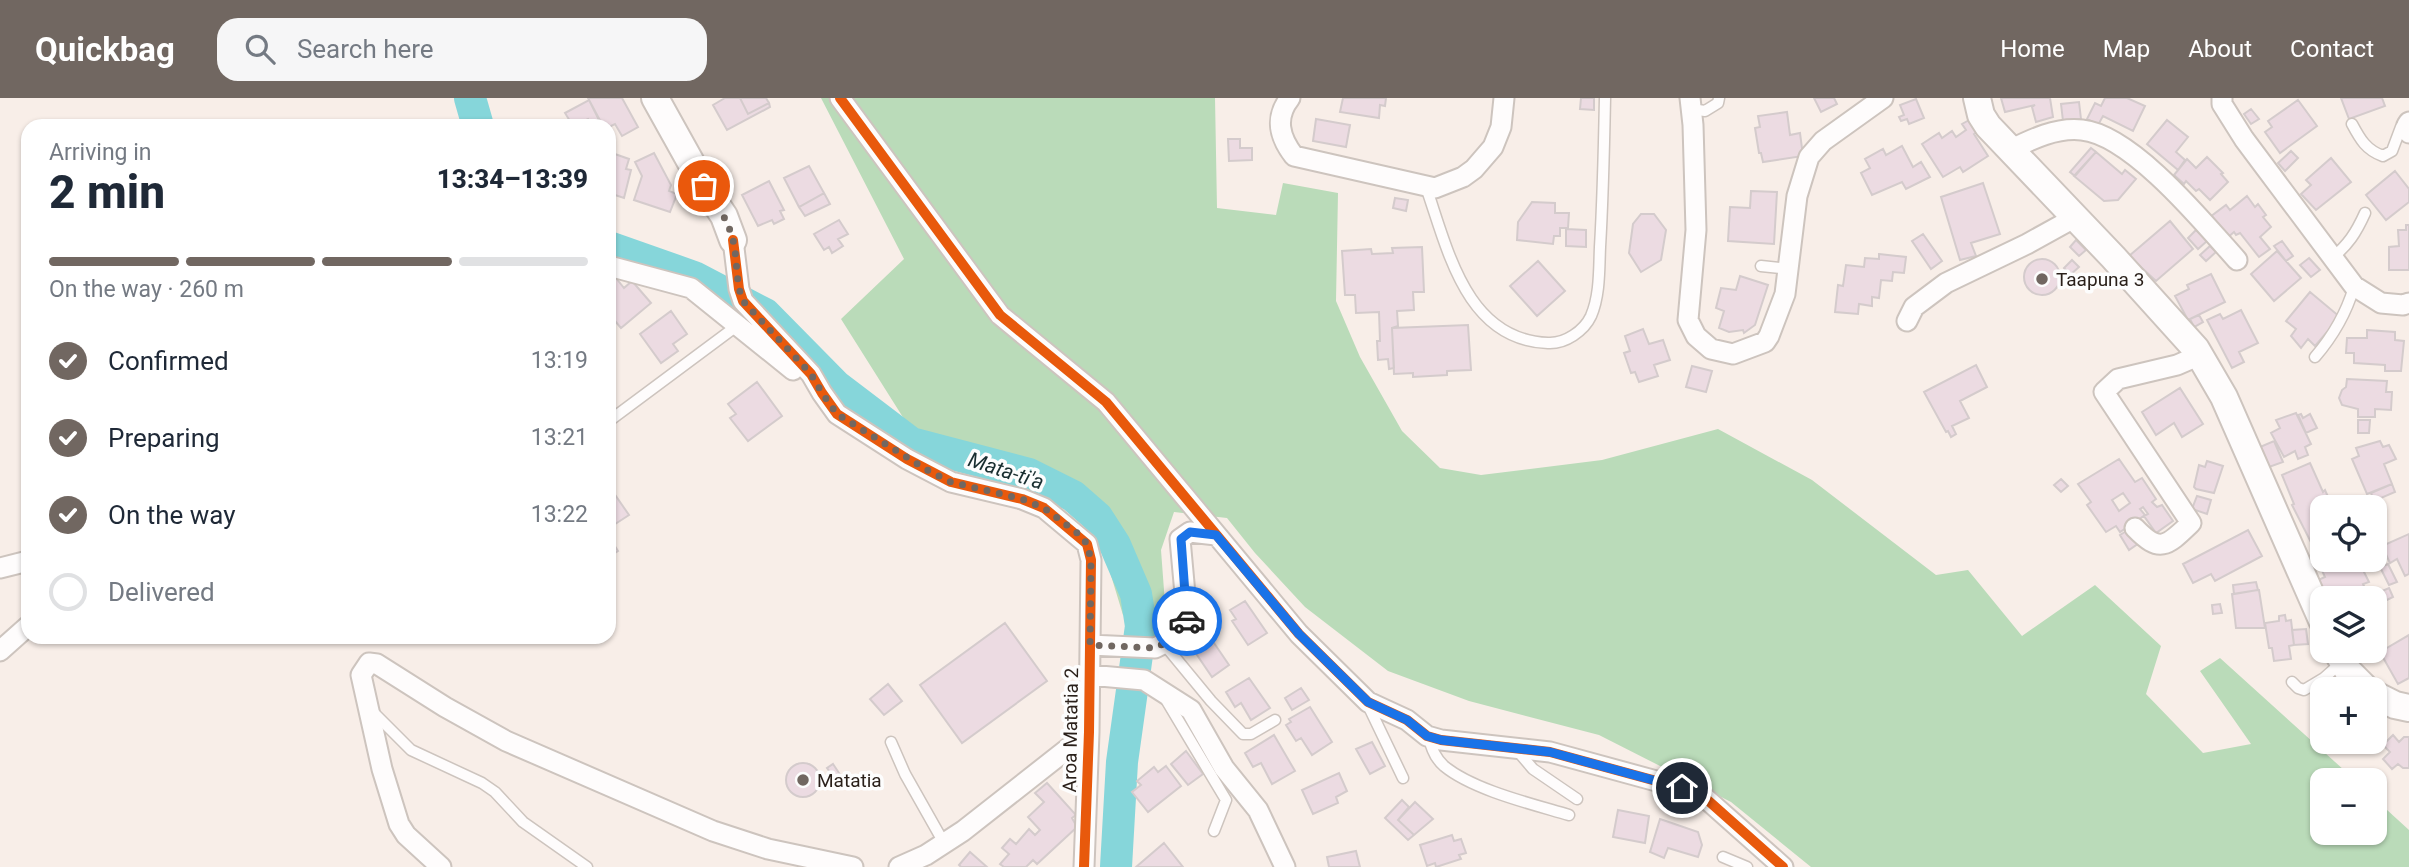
<!DOCTYPE html>
<meta charset="utf-8">
<style>
body{margin:0;font-family:Roboto,sans-serif;background:#f6f6f7;color:#1f2937;height:100vh;display:flex;flex-direction:column;font-size:26px;white-space:nowrap}
*{box-sizing:border-box;margin:0}
p{font-size:23px;color:#747a83}
.icon{flex:none;width:38px;height:38px;fill:none;stroke:currentColor;stroke-width:2;stroke-linecap:round;stroke-linejoin:round}
.map{position:relative;flex:1;overflow:hidden}
.drawer{position:absolute;left:21px;top:21px;width:595px;height:525px;display:flex;flex-direction:column;background:#fff;border-radius:21px;box-shadow:0 2px 5px #0004}
.drawer>*{flex:none}
.tools{position:absolute;left:2310px;top:397px;display:grid;gap:14px}
.tools a{display:grid;place-items:center;width:77px;height:77px;border-radius:14px;background:#fff;box-shadow:0 2px 5px #0004;font-size:35px}
.pin{position:absolute;display:grid;place-items:center;width:60px;height:60px;color:#fff;margin:-30px;border:4px solid #fff;border-radius:50%;box-shadow:0 2px 7px #0007}
.courier{position:absolute;display:grid;place-items:center;width:70px;height:70px;margin:-35px;border:5px solid #1a73e8;border-radius:50%;background:#fff;color:#222;box-shadow:0 2px 9px #0007}
.overview em{font-style:normal;font-weight:800}
.overview div{display:flex;flex-direction:column-reverse}
.overview{display:flex;align-items:center;justify-content:space-between;height:119px;padding:0 28px}
h1{font-size:46px;font-weight:800;line-height:52px}
.bar{display:grid;grid-template-columns:repeat(4,1fr);gap:10px 7px;align-content:center;height:84px;padding:0 28px}
.bar i{height:9px;border-radius:5px;background:#e0e1e3}
.bar .on{background:#716761}
.bar p{grid-column:span 4}
ol{padding:0 28px;list-style:none}
li{display:flex;align-items:center;gap:21px;height:77px}
li p{margin-inline-start:auto}
li .icon{padding:7px;border-radius:50%;background:#716761;color:#fff;stroke-width:4}
li:last-child{color:#747a83}
li i{width:38px;height:38px;border:4px solid #e0e1e3;border-radius:50%}
header{display:flex;align-items:center;gap:42px;box-sizing:border-box;height:98px;padding:0 35px;background:#716761;color:#fff}
header strong{font-size:33px}
nav{display:flex;gap:38px;margin-inline-start:auto;font-size:24px}
.search{width:490px;height:63px;background:#f6f6f7;display:flex;align-items:center;gap:18px;box-sizing:border-box;padding:0 24px;border-radius:21px;color:#747a83;font-size:26px}
.map>svg:first-child{display:block}
</style>
<header>
<strong>Quickbag</strong>
<div class="search"><svg class="icon" aria-label="search" viewBox="0 0 24 24"><circle cx="10" cy="10" r="6"/><path d="M15 15l6 6"/></svg>Search here</div>
<nav><a>Home</a><a>Map</a><a>About</a><a>Contact</a></nav>
</header>
<div class="map">
<svg width="2409" height="769" viewBox="0 0 2409 769">
<rect width="100%" height="100%" fill="#f8eee8"/>
<!-- forest -->
<path fill="#badbb9" d="M821 0H1215L1217 110 1276 117 1283 85 1338 95 1336 203 1360 259 1402 333 1440 370 1481 377 1602 362 1718 331 1812 382 1936 477 1968 472 2022 538 2095 487 2161 548 2146 596 2203 655 2251 646 2200 573 2220 560 2355 682H2322V735H2375V701L2409 732V769H1811L1731 704 1599 637 1469 603 1388 573 1305 509 1255 455 1227 420 1174 414 1161 452 1166 519 1123 517 1099 438 1084 422 1039 393 989 381 928 359 841 221 904 161Z"/>
<g fill="none" stroke-linecap="round" stroke-linejoin="round">
<!-- river -->
<path stroke="#86d6da" stroke-width="32" d="M470 0 478 28
M609 149 694 179 765 216 836 288 911 345 1029 376 1073 398 1097 419 1115 447 1136 496 1141 528 1122 664 1116 769"/>
</g>
<!-- building -->
<path fill="#ecdbe2" stroke="#d4cbcc" stroke-width="2" fill-rule="evenodd" d="M588 0H622L638 29 622 38 615 26 609 29 603 28Z
M725 0H740L748 16 769 5 770 9 727 32 713 7Z
M740 0H766L769 5 748 16Z
M1343 0H1386L1385 8 1380 7 1379 20 1340 14Z
M1581 0H1594V12L1580 11Z
M1814 0H1834L1837 6 1821 14Z
M2001 0H2050L2053 19 2036 24 2032 9 2035 7 2005 14Z
M2105 0H2127L2145 8 2133 33 2103 18 2098 27 2087 21 2095 5 2101 8Z
M2341 0H2382L2385 8 2349 21Z
M1916 1 1924 20 1909 26 1907 21 1901 23 1899 19 1904 17 1900 7Z
M589 2 599 22 590 26 588 21 573 28 565 15Z
M2298 2 2317 28 2280 55 2265 34 2272 29 2268 23Z
M2079 4 2081 21 2063 23 2061 6Z
M2251 11 2259 21 2251 26 2244 16Z
M1787 14 1790 37 1800 35 1803 58 1763 64 1761 55H1759L1755 30 1760 29 1758 18Z
M1316 21 1350 27 1346 49 1313 43Z
M1971 21 1979 33 1974 36 1988 58 1963 74 1960 69 1943 79 1922 46 1939 35 1942 40 1952 33 1956 39 1966 32 1962 26Z
M2167 22 2188 39 2176 54 2185 62 2178 72 2147 46Z
M1228 41H1240V50H1252V62L1229 63Z
M1902 48 1913 69 1921 64 1930 79 1906 91 1902 84 1872 97 1861 75 1870 70 1865 61 1883 51 1886 57Z
M2091 50 2096 54 2075 78 2070 74Z
M2291 53 2298 60 2285 73 2278 65Z
M2096 54 2122 76 2125 72 2136 81 2118 102 2104 103 2074 78Z
M612 55 629 61 626 71 631 72 624 100 609 95V63Z
M654 55 671 87 669 93 677 96 670 114 634 102 642 78 635 64Z
M2207 59 2223 75 2221 76 2228 84 2210 102 2199 91 2196 93 2186 83 2184 86 2174 77 2187 61 2196 70Z
M2331 60 2351 84 2316 112 2301 96 2311 87 2306 82Z
M809 68 824 95 799 109 784 80Z
M2395 73 2409 91V104L2386 122 2366 97Z
M769 83 784 112 780 113 784 121 774 126 772 122 758 128 742 97Z
M1983 85 2000 136 1971 145 1976 158 1960 162 1941 99Z
M1751 93 1777 94 1774 146 1728 143 1730 109 1750 110Z
M824 95 830 106 805 118 799 109Z
M2247 98 2255 109 2258 106 2266 117 2263 119 2271 129 2260 139 2270 151 2259 159 2240 135 2236 137 2234 134 2226 141 2210 119 2226 107 2230 112Z
M1395 100 1408 102 1406 113 1393 110Z
M1532 104 1555 105V115H1569L1568 130H1560V138H1554L1553 146 1517 142 1518 124Z
M1641 116H1654L1666 132 1661 162 1641 174 1629 155 1633 126Z
M839 122 848 136 838 141 843 148 832 155 829 149 824 152 814 136Z
M2170 123 2193 151 2156 183 2129 158Z
M2406 127H2409V172H2389V149L2399 148 2398 132H2406Z
M1566 131 1586 132V149L1566 148Z
M2196 132 2207 143 2198 151 2188 140Z
M1923 136 1942 163 1931 171 1912 143Z
M2076 142 2086 152 2079 158 2070 149Z
M2282 143 2293 158 2286 163 2274 148Z
M2210 148 2216 154 2206 163 2200 157Z
M1422 149 1424 194H1413L1414 212 1397 213 1398 228 1392 230 1394 270 1389 271 1388 261 1378 262 1377 243H1380L1379 214 1356 215 1355 197H1345L1342 153 1371 151 1372 156 1393 155 1392 150Z
M2277 153 2301 180 2274 203 2251 176Z
M1879 156 1906 159 1904 175 1893 174 1892 183 1881 182 1879 200 1872 199V208L1859 206 1858 216 1835 214 1838 187 1843 188 1846 167 1864 169 1865 160 1879 161Z
M2309 160 2320 172 2311 179 2300 167Z
M2024 179a18 18 0 1 1 36 0a18 18 0 1 1-36 0Z
M2072 162 2079 169 2070 177 2064 170Z
M1538 163 1565 193 1537 218 1510 188Z
M2211 176 2225 204 2188 222 2175 198 2189 191 2187 187Z
M1740 178 1768 187 1755 227 1744 235 1743 232 1729 234 1719 230 1724 213 1716 210 1721 190 1736 192Z
M616 180 624 190 632 183 651 205 621 230 609 216V186Z
M2310 194 2340 219 2315 248 2308 241 2301 250 2291 238 2296 231 2286 223Z
M2241 212 2258 245 2239 254 2244 264 2232 270 2207 222 2220 216 2223 221Z
M671 213 687 236 673 246 678 253 661 265 640 236Z
M2199 217 2203 224 2194 229 2190 221Z
M1468 227 1471 272 1447 273V277L1413 279V275L1394 276 1392 230Z
M1643 231 1649 246 1663 242 1670 262 1654 267 1658 278 1639 284 1635 274 1631 275 1624 255 1630 253 1625 238Z
M2367 232 2395 234V242L2404 243 2401 273H2385V267L2354 265V255H2346L2347 240H2367Z
M1976 267 1987 289 1960 303 1969 320 1952 328 1956 336 1951 339 1948 333 1946 334 1924 294Z
M1692 268 1712 273 1706 294 1686 289Z
M2347 281 2387 283 2386 294H2392L2391 312 2375 311V319H2358V311L2342 307 2339 300 2342 292 2346 289Z
M757 284 782 318 748 343 730 320 736 316 728 306Z
M2180 290 2203 326 2182 339 2174 325 2156 337 2142 314Z
M2296 315 2311 346 2305 349 2308 357 2298 361 2295 353 2284 359 2271 335 2280 330 2276 322Z
M2301 316 2303 320 2310 316 2317 330 2306 335 2298 317Z
M2358 322H2370L2369 335H2358Z
M2274 343 2283 364 2269 369 2260 349Z
M2380 343 2383 349 2389 347 2396 361 2384 366 2392 386 2367 396 2352 361 2359 358 2356 350Z
M2119 361 2135 384 2142 380 2156 401 2152 404 2157 409 2162 407 2173 423 2156 435 2144 418 2148 416 2143 409 2140 411 2145 417 2120 434 2116 428 2106 434 2087 407 2091 404 2078 386ZM2123 395 2130 405 2119 413 2112 402Z
M2207 363 2223 368 2214 395 2196 391 2194 389 2199 367 2205 369Z
M2310 365 2323 394 2325 392 2333 410H2322V453L2317 456 2292 407 2294 406 2282 377Z
M2061 381 2068 388 2061 394 2054 387Z
M2392 386 2395 394 2374 403 2371 395Z
M609 388 629 417 609 430Z
M2197 398 2211 402 2207 416 2192 411Z
M2380 425 2385 436 2379 439 2375 427Z
M2133 429 2142 443 2129 452 2120 437Z
M2248 432 2262 458 2215 483 2211 476 2193 485 2183 466Z
M2409 436V476L2405 478 2397 461 2390 465 2382 448Z
M611 442 618 453 609 459V443Z
M2326 462H2337L2342 472 2359 464 2369 484 2363 486 2368 497 2363 500H2324L2316 483 2325 479 2318 464Z
M2388 466 2397 484 2389 487 2380 469Z
M2256 484 2258 492 2234 496 2233 487Z
M2389 490 2393 499 2375 508V500H2366Z
M2258 492H2259L2265 530H2236L2232 496Z
M1245 503 1267 535 1248 547 1232 523 1236 521 1230 512Z
M2220 506 2222 515 2213 516 2212 507Z
M2285 517 2286 523 2291 522 2294 547 2289 548 2291 561 2274 563 2272 550H2269L2265 525 2279 523V518Z
M1005 525 1047 583 962 645 920 587Z
M2306 531 2308 546 2294 547 2292 532Z
M2409 537V580L2398 586 2380 554Z
M1212 542 1229 567 1212 579 1195 554Z
M1249 580 1270 610 1251 622 1241 605 1235 609 1226 594Z
M888 586 902 603 884 617 870 601Z
M1301 590 1309 602 1292 612 1285 600Z
M1310 609 1332 644 1312 657 1301 640 1296 643 1286 627 1291 624 1289 621Z
M1274 637 1295 673 1272 686 1261 665 1253 669 1245 655Z
M2393 637 2399 644 2404 639H2409V670H2403L2398 666 2392 671 2383 661 2390 654 2383 647Z
M1372 644 1385 668 1370 676 1356 651Z
M1186 653 1203 676 1188 687 1171 666Z
M786 682a17 17 0 1 1 34 0a17 17 0 1 1-34 0Z
M833 666 841 678 836 682 827 670Z
M1166 668 1181 688 1148 714 1132 694 1141 687 1137 683 1154 669 1158 674Z
M1339 675 1347 693 1336 699 1338 705 1313 716 1302 692Z
M1047 685 1076 717 1072 720 1077 729 1037 766 1033 762 1026 769H1004L1000 766 1009 756 1002 750 1010 741 1016 746 1029 731 1035 737 1040 732 1028 719 1044 704 1035 695Z
M1402 702 1409 709 1398 722 1414 737 1408 742 1385 720Z
M1415 704 1433 721 1414 737 1398 722Z
M1618 712 1649 718 1645 745 1613 739Z
M1660 721 1698 734 1702 747 1698 759 1668 750 1664 760 1650 754Z
M1452 737 1454 743 1461 741 1466 755 1459 757 1461 761 1436 769 1435 765 1427 768 1420 747Z
M1164 745 1183 769H1136Z
M1356 753 1360 769H1329L1327 759Z
M970 754 987 769H961L959 767Z"/>
<g fill="none" stroke-linecap="round" stroke-linejoin="round">
<defs>
<path id="service" d="M1691 11 1705 13 1718 5 1719 0
M2352 26C2360 41 2366 52 2383 58L2392 53 2401 29 2407 27
M1426 89C1448 152 1466 242 1548 245 1565 246 1584 233 1591 218 1600 197 1599 172 1600 149 1603 99 1604 50 1605 0
M2332 160C2348 147 2356 135 2365 115
M1761 168 1789 171
M2315 259C2334 237 2346 216 2354 189
M609 323 738 227
M1164 546 1211 603 1243 636H1251L1275 622
M2292 584 2298 590 2304 592 2324 580 2342 564
M1165 600 1226 702 1214 733
M1367 605 1403 680
M373 614 411 652 482 685 495 694 523 724 587 769
M1429 639C1431 650 1435 660 1444 668 1473 692 1532 706 1569 717
M891 644 905 676 944 745
M1516 651 1533 671 1577 701
M1723 759 1747 769"/>
<path id="minor" d="M840 0 1000 217 1106 304 1299 536 1368 604 1407 622 1427 638 1441 642 1550 654 1682 690 1703 698 1783 769
M1290 0C1274 20 1280 40 1294 58L1435 90 1463 79 1474 71 1493 49 1501 29 1504 0
M1690 0 1693 27 1696 132 1688 222 1696 238 1711 251 1733 256 1765 244 1769 238 1785 196 1797 98 1809 59 1823 43 1883 0
M2222 0V6L2244 41 2354 188 2381 205 2403 207 2409 205
M2409 24 2407 27 2409 35
M2010 52C2032 41 2057 29 2082 32 2132 37 2204 125 2237 162
M733 142 739 191 743 203 811 276 822 295 837 316 907 361 951 384 1022 401 1044 410 1087 446 1091 462 1089 634 1084 769
M609 168 691 190 793 272
M1907 223 1914 209 1946 185 2027 146 2074 120
M2135 430C2160 456 2167 448 2191 425L2104 294 2118 281 2177 267 2200 257
M0 470 28 463
M1090 547 1155 550 1183 536 1187 518 1180 441 1190 434 1216 437
M0 553 28 528
M1089 577 1144 582 1191 612 1224 670 1258 712 1285 769
M441 769 406 737 399 726 382 671 361 577 369 565 377 566 445 609 506 643 713 733 768 751 853 769
M899 769 926 757 963 733 1089 634"/>
<path id="secondary" d="M655 0 704 88 724 118 733 142
M1977 0 1981 17 1988 28 2113 159 2196 251 2224 299 2322 522
M2337 553 2348 573 2367 592
M2375 597 2395 607 2409 610"/>
</defs>
<!-- service casing -->
<use href="#service" stroke="#cdc4be" stroke-width="13"/>
<!-- minor casing -->
<use href="#minor" stroke="#cdc4be" stroke-width="23"/>
<!-- secondary casing -->
<use href="#secondary" stroke="#cdc4be" stroke-width="30"/>
<!-- service -->
<use href="#service" stroke="#fefcfc" stroke-width="10"/>
<!-- minor -->
<use href="#minor" stroke="#fefcfc" stroke-width="19"/>
<!-- secondary -->
<use href="#secondary" stroke="#fefcfc" stroke-width="26"/>
<defs>
<path id="cycleway" d="M840 0 1000 217 1106 304 1299 536 1368 604 1407 622 1427 638 1441 642 1550 654 1682 690 1703 698 1783 769
M733 142 739 191 743 203 811 276 822 295 837 316 907 361 951 384 1022 401 1044 410 1087 446 1091 462 1089 634 1084 769"/>
</defs>
<!-- cycleway casing -->
<use href="#cycleway" stroke="#fdfdfd" stroke-width="15"/>
<!-- cycleway -->
<use href="#cycleway" stroke="#e8590c" stroke-width="10"/>
</g>
<g fill="none" stroke-linecap="round" stroke-linejoin="round">
<!-- done -->
<path stroke="#716761" stroke-width="7" stroke-dasharray="0 12.6" d="M704 88C716 105 728 122 733 142 738 163 735 183 743 203L811 276 822 295 837 316 929 373 951 384 1022 401 1044 410 1080 437 1087 446 1091 462 1090 547 1155 550 1183 536 1187 523"/>
<!-- route -->
<path stroke="#1a73e8" stroke-width="9" d="M1187 523 1181 441 1190 434 1216 437 1299 536 1368 604 1407 622 1427 638 1441 642 1550 654 1682 690"/>
</g>
<!-- markers -->
<g fill="#716761" stroke="#fdfdfd" stroke-width="2.5">
<circle cx="2042" cy="181" r="7"/>
<circle cx="803" cy="682" r="7"/>
</g>
<g text-anchor="middle" stroke-width="7" stroke-linejoin="round" paint-order="stroke">
<!-- poi labels -->
<g font-size="19" fill="#291f19" stroke="#fdfdfd" text-anchor="start">
<text x="2056" y="188">Taapuna 3</text>
<text x="817" y="689">Matatia</text>
</g>
<!-- street labels -->
<g font-size="19" fill="#291f19" stroke="#fdfdfd">
<text transform="translate(1070 632) rotate(-89)" y="7">Aroa Matatia 2</text>
</g>
<!-- water labels -->
<g font-size="21" font-style="italic" fill="#192e30" stroke="#fdfdfd">
<text transform="translate(1006 373) rotate(18)" y="7">Mata-ti'a</text>
</g>
</g>
</svg>
<div class="tools">
<a><svg class="icon" aria-label="locate" viewBox="0 0 24 24"><circle cx="12" cy="12" r="6"/><path d="M12 2v4M12 18v4M2 12h4M18 12h4"/></svg></a>
<a><svg class="icon" aria-label="layers" viewBox="0 0 24 24"><path d="M12 4l9 5-9 5-9-5zM3 14l9 5 9-5"/></svg></a>
<a>+</a>
<a>−</a>
</div>
<div class="pin" style="left:704px;top:88px;background:#ea580c"><svg class="icon" aria-label="bag" viewBox="0 0 24 24"><path d="M5 8h14l-1 12H6zM9 8a3 3 0 0 1 6 0"/></svg></div>
<div class="pin" style="left:1682px;top:690px;background:#1f2937"><svg class="icon" aria-label="home" viewBox="0 0 24 24"><path d="M3 11l9-7 9 7M6 9v11h12V9"/></svg></div>
<div class="courier" style="left:1187px;top:523px"><svg class="icon" aria-label="car" viewBox="0 0 24 24"><path d="M5 17H2v-5l4-1 3-4h7l3 4 3 1v5h-3M9 17h6M6 11h13"/><circle cx="7" cy="17" r="2"/><circle cx="17" cy="17" r="2"/></svg></div>
<section class="drawer">
<div class="overview"><div><h1>2 min</h1><p>Arriving in</p></div><em>13:34–13:39</em></div>
<div class="bar"><i class="on"></i><i class="on"></i><i class="on"></i><i></i><p>On the way · 260 m</p></div>
<ol>
<li><svg class="icon" aria-label="check" viewBox="0 0 24 24"><path d="M5 12l5 5 9-10"/></svg>Confirmed<p>13:19</p></li>
<li><svg class="icon" aria-label="check" viewBox="0 0 24 24"><path d="M5 12l5 5 9-10"/></svg>Preparing<p>13:21</p></li>
<li><svg class="icon" aria-label="check" viewBox="0 0 24 24"><path d="M5 12l5 5 9-10"/></svg>On the way<p>13:22</p></li>
<li><i></i>Delivered</li>
</ol>
</section>
</div>
